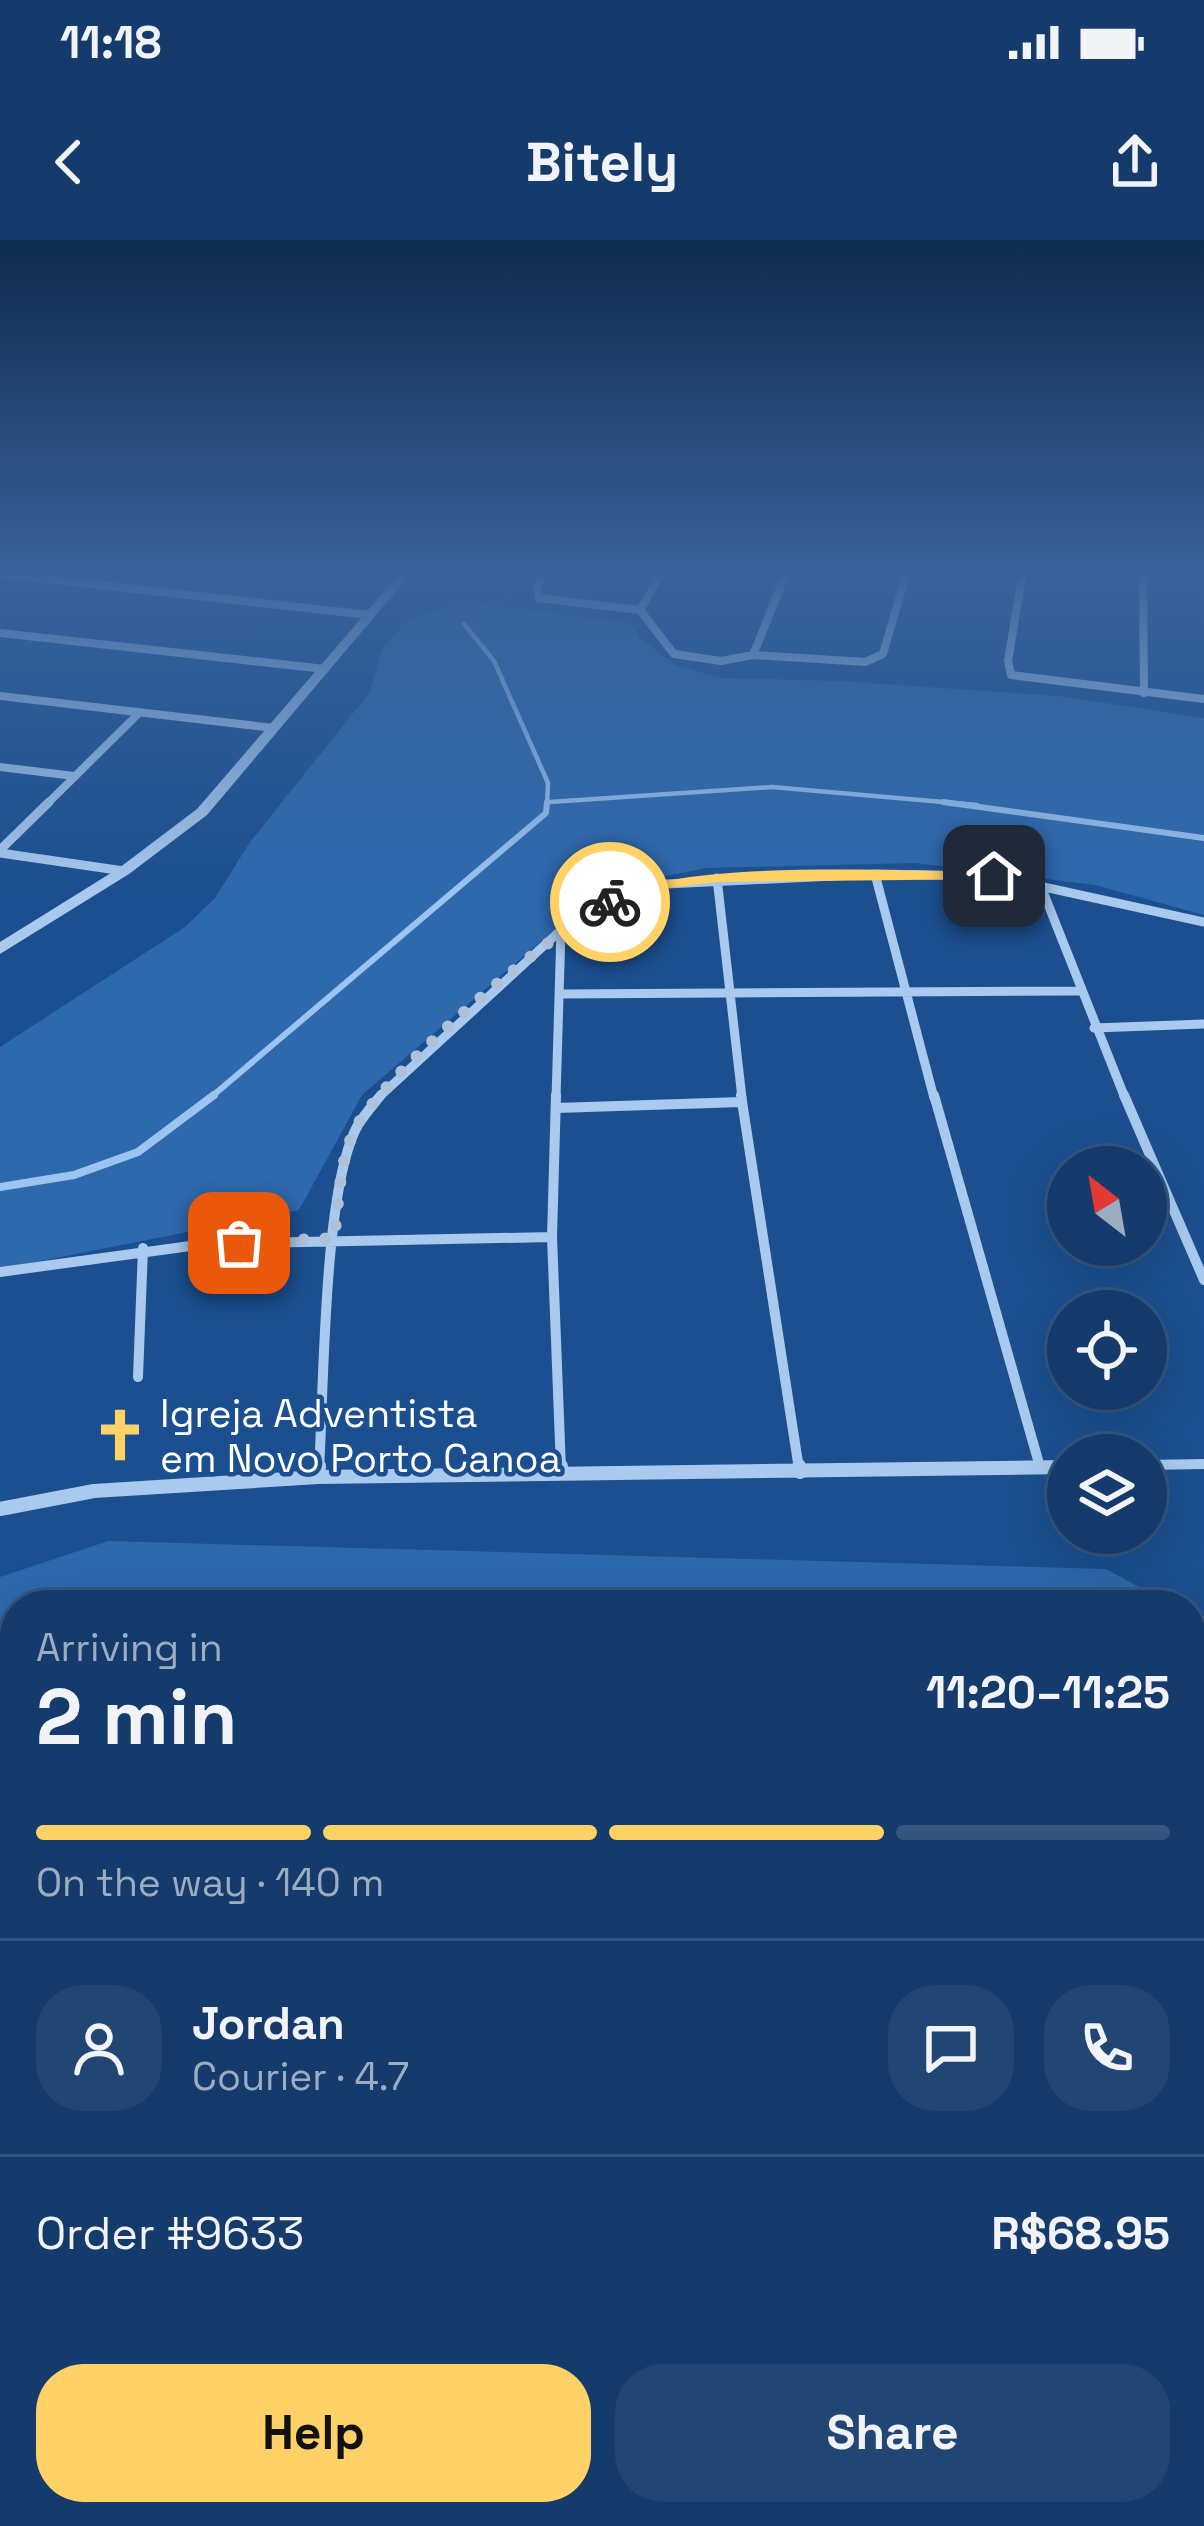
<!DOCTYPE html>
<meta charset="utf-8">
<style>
body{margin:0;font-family:"Space Grotesk",sans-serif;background:#214673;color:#f1f3f6;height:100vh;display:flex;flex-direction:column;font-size:45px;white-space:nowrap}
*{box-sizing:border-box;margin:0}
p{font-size:39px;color:#9dadc1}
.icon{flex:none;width:66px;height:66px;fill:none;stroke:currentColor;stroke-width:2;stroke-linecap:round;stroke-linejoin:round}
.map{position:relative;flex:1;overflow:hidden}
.sheet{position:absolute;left:0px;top:1350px;width:1206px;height:936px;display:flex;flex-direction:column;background:#143b6b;border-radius:48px 48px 0 0;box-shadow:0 12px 48px #0002,0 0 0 3px #33557e}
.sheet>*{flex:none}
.needle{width:78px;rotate:329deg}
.fabs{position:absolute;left:1047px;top:906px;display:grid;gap:24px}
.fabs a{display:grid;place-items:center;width:120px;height:120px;border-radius:50%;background:#143b6b;box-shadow:0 12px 48px #0002,0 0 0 3px #33557e;font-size:60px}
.pin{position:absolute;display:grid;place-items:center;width:102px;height:102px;color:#fff;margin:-51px;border-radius:24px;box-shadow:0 6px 18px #0006}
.courier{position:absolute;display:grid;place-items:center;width:120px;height:120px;margin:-60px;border:9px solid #ffd166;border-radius:50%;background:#fff;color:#222;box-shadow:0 3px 15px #0007}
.overview em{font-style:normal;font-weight:700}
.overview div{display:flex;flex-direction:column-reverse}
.overview{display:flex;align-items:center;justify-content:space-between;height:204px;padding:0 36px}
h1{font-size:78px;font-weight:700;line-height:90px}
.bar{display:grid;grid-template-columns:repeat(4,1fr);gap:18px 12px;align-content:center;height:144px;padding:0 36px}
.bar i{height:15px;border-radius:9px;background:#33557e}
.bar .current{background:#ffd166}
.bar p{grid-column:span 4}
.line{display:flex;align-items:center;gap:30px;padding:0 36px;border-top:3px solid #33557e}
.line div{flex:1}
.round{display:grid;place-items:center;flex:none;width:126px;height:126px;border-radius:48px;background:#214673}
.primary-button{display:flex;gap:24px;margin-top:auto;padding:24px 36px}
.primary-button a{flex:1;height:138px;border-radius:48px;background:#ffd166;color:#111;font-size:48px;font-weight:700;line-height:138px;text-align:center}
.primary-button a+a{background:#214673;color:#f1f3f6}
.status{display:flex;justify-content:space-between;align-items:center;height:84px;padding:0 60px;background:#143b6b;direction:ltr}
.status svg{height:33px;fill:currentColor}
header{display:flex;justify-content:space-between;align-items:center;height:156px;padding:0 36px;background:#143b6b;font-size:54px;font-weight:700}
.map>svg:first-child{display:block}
</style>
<div class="status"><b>11:18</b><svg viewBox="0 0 49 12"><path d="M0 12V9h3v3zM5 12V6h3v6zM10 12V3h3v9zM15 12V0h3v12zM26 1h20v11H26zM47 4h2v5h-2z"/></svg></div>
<header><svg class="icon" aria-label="back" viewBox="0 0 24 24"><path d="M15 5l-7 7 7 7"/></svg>Bitely<svg class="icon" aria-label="share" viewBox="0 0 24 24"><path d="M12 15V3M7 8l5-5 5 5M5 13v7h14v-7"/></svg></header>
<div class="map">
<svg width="1204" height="2286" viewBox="0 0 1204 2286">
<rect width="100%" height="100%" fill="#1b4f8f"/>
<!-- green -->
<path fill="#2e69ad" d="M461 361 631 383 639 398 675 425 721 438 840 441 1059 456 1204 478V675L1095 645 916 623 706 628 602 649 362 855 299 970 0 1029V807L185 687 215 658 250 602 370 452 381 411 405 382Z
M108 1301 1106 1329 1172 1365H15V1775L0 1785V1337Z
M1191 1381 1204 1392V1905L1191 1895Z"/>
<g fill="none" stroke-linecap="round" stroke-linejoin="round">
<!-- stream-far4 -->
<path stroke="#9cc4f0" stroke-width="4.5" d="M464 384 494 421 548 543 547 565
M550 562 772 547 977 565"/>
<!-- stream-far3 -->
<path stroke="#9cc4f0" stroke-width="6" d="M943 562 1204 598
M210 858 546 573 547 562"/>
<!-- stream-far2 -->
<path stroke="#9cc4f0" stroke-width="8" d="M0 947 74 935 138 912 214 855"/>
<!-- stream-far1 -->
<path stroke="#9cc4f0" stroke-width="9" d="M0 1581 15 1575"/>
<!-- stream -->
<path stroke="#9cc4f0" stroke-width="10" d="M1191 1710 1204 1718"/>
<!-- minor-far4 -->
<path stroke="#a9c9ee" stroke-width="8" d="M546 331 537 347 539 358 640 370 674 414 721 421 753 415 865 422 883 414 907 331
M1023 331 1008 421 1011 435 1204 459
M1143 331 1144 453
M0 334 370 375
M640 370 663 331
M0 393 325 429
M753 415 787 331
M0 456 274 488
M0 527 74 536
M46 565 139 473"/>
<!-- minor-far3 -->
<path stroke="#a9c9ee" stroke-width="9" d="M0 610 49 562
M0 613 124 631
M875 634 934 858
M717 638 742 858
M1040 644 1125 858
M559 754 1079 751
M1094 788 1204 784
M378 858 561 690 608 662 666 644 875 634 994 636 1204 682
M556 858 561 690"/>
<!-- minor-far2 -->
<path stroke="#a9c9ee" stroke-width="10" d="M556 855 552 997 561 1229
M741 855 799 1229
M934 855 1040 1227
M1124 855 1204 1040
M556 868 742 862
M0 1032 205 1004 552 997
M138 1137 143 1008
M1146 1225 1204 1224
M319 1229C324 1151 323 947 358 885 364 875 373 865 381 855
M937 1229 1068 1227"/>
<!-- minor-far1 -->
<path stroke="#a9c9ee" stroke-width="14" d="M561 1226V1234
M799 1226 800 1232
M318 1237 319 1226
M0 1269 94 1251 318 1237 1068 1227"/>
<!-- minor -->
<path stroke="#a9c9ee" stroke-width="18" d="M682 2271V2286
M1066 2271 1068 2286
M284 2286 286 2271"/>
<!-- tertiary -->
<path fill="#a9c9ee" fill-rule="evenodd" d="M402 331H413L207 575 129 634 0 714V702L119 628 197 569Z"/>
</g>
<!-- sky -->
<linearGradient id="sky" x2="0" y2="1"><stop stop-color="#0f2b4f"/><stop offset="0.51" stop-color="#39639b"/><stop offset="1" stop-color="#39639b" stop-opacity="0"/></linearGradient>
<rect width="1204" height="652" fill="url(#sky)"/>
<!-- route -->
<path fill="#ffd166" d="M994 632 999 639 717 642 667 648 610 666 603 662C675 617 902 632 994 632Z"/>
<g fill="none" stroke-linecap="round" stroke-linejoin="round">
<!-- done -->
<path stroke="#afc1d8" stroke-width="12" stroke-dasharray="0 21.6" d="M239 1003 334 998C339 963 339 921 355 889 385 832 550 693 610 662"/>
</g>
<!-- icons -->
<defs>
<symbol id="church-bare" viewBox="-9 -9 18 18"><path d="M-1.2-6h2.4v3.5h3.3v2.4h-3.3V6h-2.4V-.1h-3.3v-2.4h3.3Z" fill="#ffd166" stroke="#1b4f8f" stroke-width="2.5" paint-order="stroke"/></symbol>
</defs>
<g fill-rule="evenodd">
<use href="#church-bare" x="82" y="1157" width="76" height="76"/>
</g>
<g text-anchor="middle" stroke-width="9" stroke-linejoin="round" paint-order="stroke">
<!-- poi labels -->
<g font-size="39" fill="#fff" stroke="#1b4f8f" text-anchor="start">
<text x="160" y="1187">Igreja Adventista<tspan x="160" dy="45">em Novo Porto Canoa</tspan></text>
</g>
</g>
</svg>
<div class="fabs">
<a><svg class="needle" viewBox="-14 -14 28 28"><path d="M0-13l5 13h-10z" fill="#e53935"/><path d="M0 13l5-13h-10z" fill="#9dadc1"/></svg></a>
<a><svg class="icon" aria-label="locate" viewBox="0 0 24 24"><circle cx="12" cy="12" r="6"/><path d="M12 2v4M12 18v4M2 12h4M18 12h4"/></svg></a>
<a><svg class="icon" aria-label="layers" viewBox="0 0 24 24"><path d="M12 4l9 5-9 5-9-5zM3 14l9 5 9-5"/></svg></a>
</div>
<div class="pin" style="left:239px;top:1003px;background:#ea580c"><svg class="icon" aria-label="bag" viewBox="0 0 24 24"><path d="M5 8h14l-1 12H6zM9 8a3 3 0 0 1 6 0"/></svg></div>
<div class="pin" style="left:994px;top:636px;background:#1f2937"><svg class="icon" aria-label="home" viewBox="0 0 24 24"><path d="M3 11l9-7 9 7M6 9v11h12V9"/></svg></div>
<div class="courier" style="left:610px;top:662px"><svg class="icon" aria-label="bike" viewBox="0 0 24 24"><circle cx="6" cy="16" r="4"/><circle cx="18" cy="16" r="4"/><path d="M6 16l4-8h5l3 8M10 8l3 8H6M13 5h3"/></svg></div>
<section class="sheet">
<div class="overview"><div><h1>2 min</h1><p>Arriving in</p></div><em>11:20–11:25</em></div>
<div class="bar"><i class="current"></i><i class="current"></i><i class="current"></i><i></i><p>On the way · 140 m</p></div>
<div class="line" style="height:216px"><a class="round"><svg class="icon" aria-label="person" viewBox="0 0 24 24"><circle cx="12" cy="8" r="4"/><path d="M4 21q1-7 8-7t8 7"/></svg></a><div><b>Jordan</b><p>Courier · 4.7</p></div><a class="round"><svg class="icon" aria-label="chat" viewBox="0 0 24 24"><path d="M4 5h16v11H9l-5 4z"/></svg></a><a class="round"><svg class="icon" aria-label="phone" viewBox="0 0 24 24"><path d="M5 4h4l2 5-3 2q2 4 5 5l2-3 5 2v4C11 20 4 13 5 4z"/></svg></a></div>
<div class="line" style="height:156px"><div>Order #9633</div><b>R$68.95</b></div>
<div class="primary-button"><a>Help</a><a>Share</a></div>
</section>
</div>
